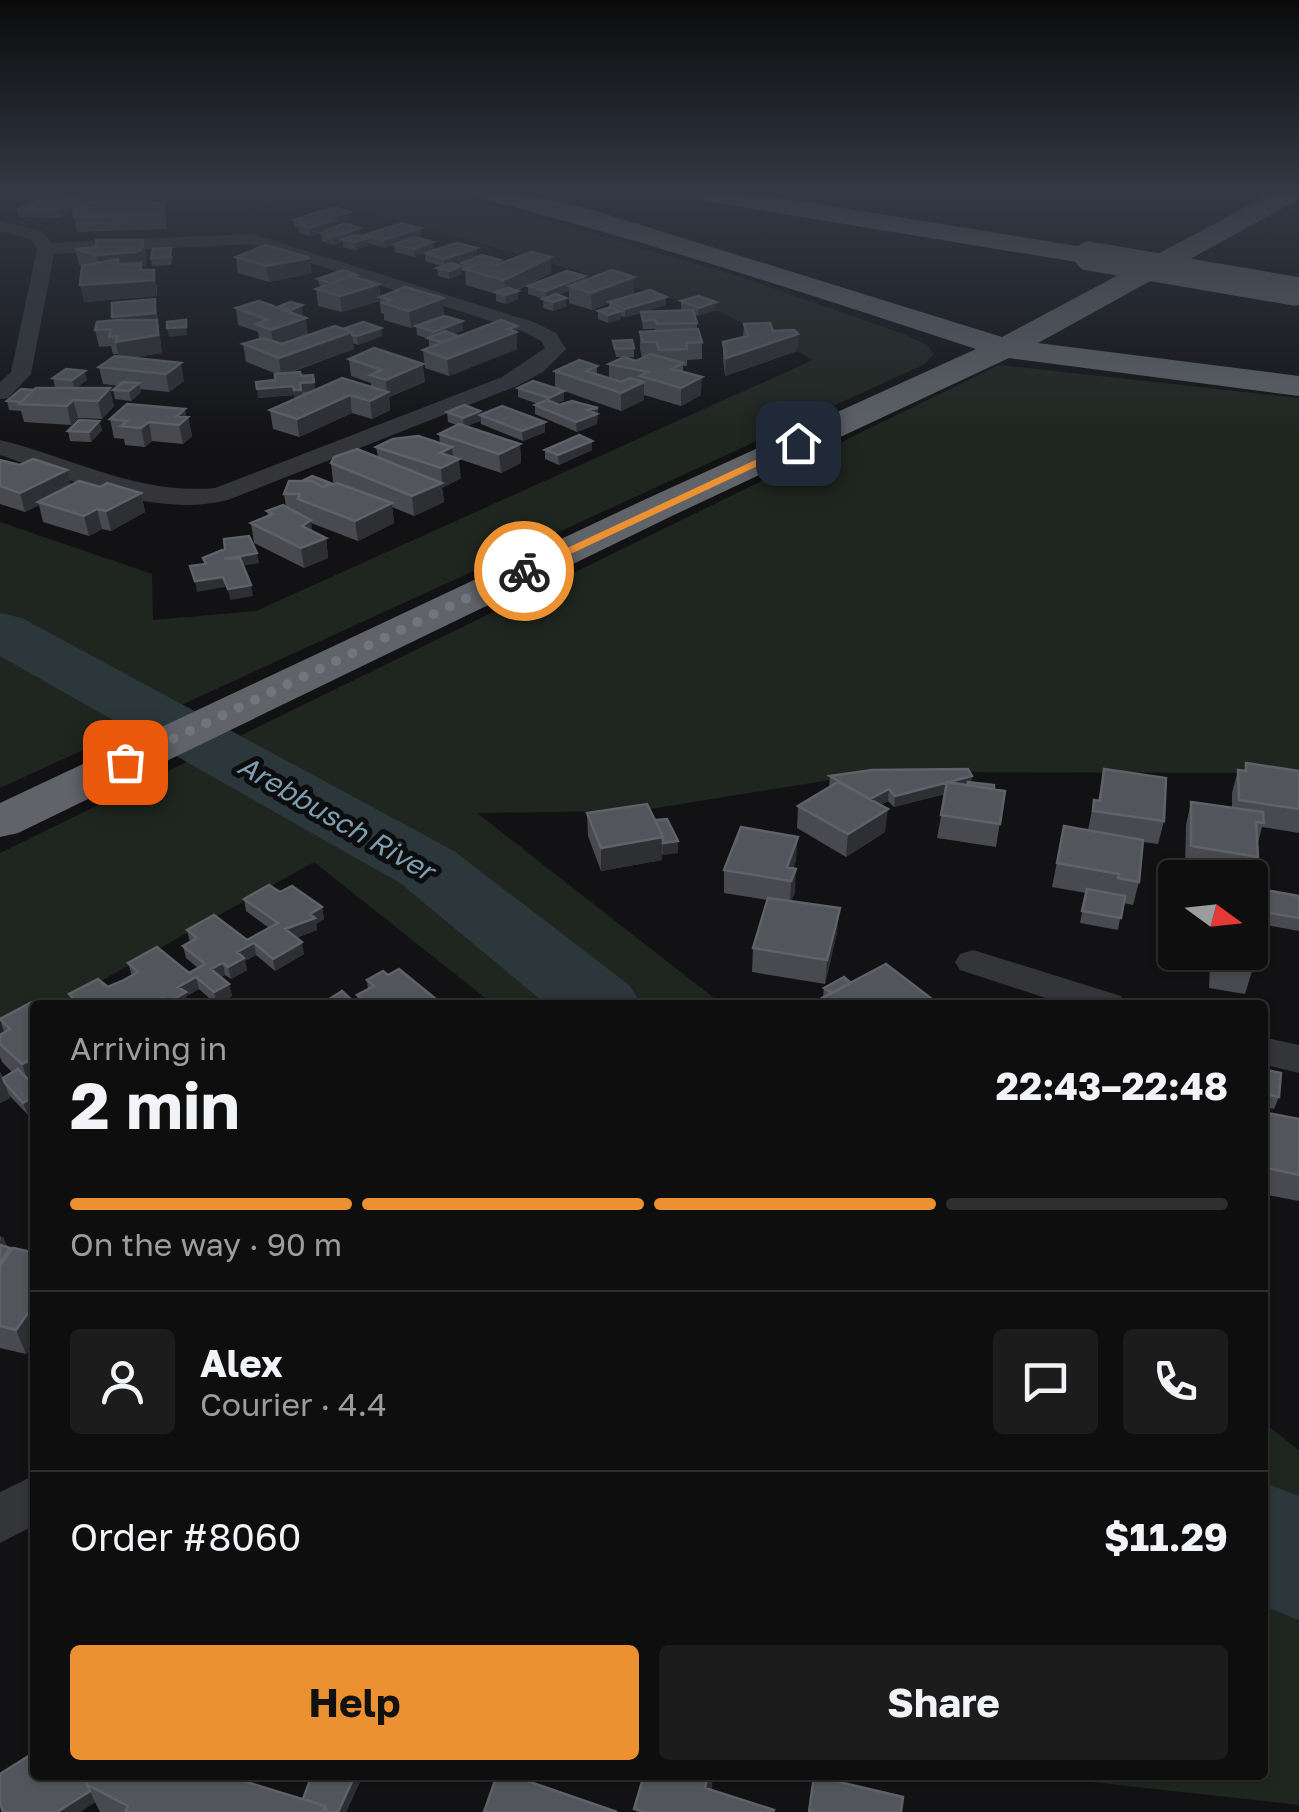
<!DOCTYPE html>
<meta charset="utf-8">
<style>
body{margin:0;font-family:"Golos Text",sans-serif;background:#1c1c1d;color:#f1f3f6;height:100vh;display:flex;flex-direction:column;font-size:38px;white-space:nowrap}
*{box-sizing:border-box;margin:0}
p{font-size:32px;color:#9b9c9e}
.icon{flex:none;width:55px;height:55px;fill:none;stroke:currentColor;stroke-width:2;stroke-linecap:round;stroke-linejoin:round}
.map{position:relative;flex:1;overflow:hidden}
.sheet{position:absolute;left:30px;top:1000px;width:1238px;height:780px;display:flex;flex-direction:column;background:#0e0e0f;border-radius:10px;box-shadow:0 2px 8px #0004,0 0 0 2px #2e2e2f}
.sheet>*{flex:none}
.needle{width:65px;rotate:105deg}
.fabs{position:absolute;left:1158px;top:860px;display:grid;gap:20px}
.fabs a{display:grid;place-items:center;width:110px;height:110px;border-radius:10px;background:#0e0e0f;box-shadow:0 2px 8px #0004,0 0 0 2px #2e2e2f;font-size:50px}
.pin{position:absolute;display:grid;place-items:center;width:85px;height:85px;color:#fff;margin:-42px;border-radius:20px;box-shadow:0 5px 15px #0006}
.courier{position:absolute;display:grid;place-items:center;width:100px;height:100px;margin:-50px;border:8px solid #ec9132;border-radius:50%;background:#fff;color:#222;box-shadow:0 2px 12px #0007}
.overview em{font-style:normal;font-weight:700}
.overview div{display:flex;flex-direction:column-reverse}
.overview{display:flex;align-items:center;justify-content:space-between;height:170px;padding:0 40px}
h1{font-size:65px;font-weight:700;line-height:75px}
.bar{display:grid;grid-template-columns:repeat(4,1fr);gap:15px 10px;align-content:center;height:120px;padding:0 40px}
.bar i{height:12px;border-radius:8px;background:#2e2e2f}
.bar .active{background:#ec9132}
.bar p{grid-column:span 4}
.line{display:flex;align-items:center;gap:25px;padding:0 40px;border-top:2px solid #2e2e2f}
.line div{flex:1}
.round{display:grid;place-items:center;flex:none;width:105px;height:105px;border-radius:10px;background:#1c1c1d}
.primary-button{display:flex;gap:20px;margin-top:auto;padding:20px 40px}
.primary-button a{flex:1;height:115px;border-radius:10px;background:#ec9132;color:#111;font-size:40px;font-weight:700;line-height:115px;text-align:center}
.primary-button a+a{background:#1c1c1d;color:#f1f3f6}
.map>svg:first-child{display:block}
</style>
<div class="map">
<svg width="1299" height="1812" viewBox="0 0 1299 1812">
<rect width="100%" height="100%" fill="#121214"/>
<!-- green -->
<path fill="#1f261f" d="M301 192H431L529 215 747 279 906 335 927 345 934 354 925 364 0 788V522L152 574 153 620 256 611 813 360 723 313Z
M999 365 1299 398V773L879 772 638 811 477 813 723 1005H494L314 862 58 1005H35L0 1037V853Z
M1263 1422 1299 1450V1805L1028 1775H1262Z"/>
<g fill="none" stroke-linecap="round" stroke-linejoin="round">
<!-- river -->
<path fill="#2c373c" fill-rule="evenodd" d="M0 613 22 618 454 851 629 985 642 1005H547L400 883 0 656Z
M1262 1482 1299 1496V1620L1262 1605Z"/>
<!-- street -->
<path fill="#333539" fill-rule="evenodd" d="M0 221 42 231 51 243 252 234 536 323 556 333 566 349 543 372 517 386 228 500C151 519 71 479 0 455V440C74 458 137 495 215 488L502 377 545 348 541 341 522 331 251 244 54 254 31 374 8 398 0 399V382L11 372 37 249 30 239 0 231Z
M973 950 1121 996 1127 1005H1067L960 970 955 962 960 954Z
M1262 1037 1299 1045V1073L1262 1064Z
M35 1475V1525L0 1543V1492Z"/>
<!-- highway -->
<path fill="#606469" fill-rule="evenodd" d="M471 192H516L589 209 1002 337 1274 192H1299V199L1038 343 1299 376V396L1009 358 674 515 18 833 0 837V803L646 499 976 349C810 295 645 240 475 197Z
M685 192H745L1089 248 1103 256 1089 264 698 200Z"/>
<!-- highway-bridge -->
<path stroke="#606469" stroke-width="29" d="M1089 256 1294 291"/>
</g>
<!-- wall -->
<path fill="#484a4f" d="M125 192 150 202H164L167 229 77 232 74 217 75 210 60 218 19 217 17 210 61 202 60 200Z
M249 192H292V198L272 204 250 198Z
M349 212V219L334 224 335 227 365 237V235L421 228V236L417 238 434 250 414 257 395 252 394 245 385 248 368 243V246L356 250 343 247V242L334 245 322 241 321 233 330 230 310 236 299 233 298 228 295 227 294 220Z
M143 240 146 255V265L142 267V270L157 286V296L84 302V266L79 265 75 249Z
M477 248V256L454 264 462 274 449 279 438 276 437 268 441 266 425 261V253Z
M173 256 171 265 152 266 151 258Z
M236 257 312 273 269 282 238 273Z
M551 257V273L516 291 518 299 506 304 496 301V294L466 285 465 271H462V263L500 260V263Z
M357 275 358 279 379 284 380 296 443 298 411 328 384 320V314L381 313 380 301 342 312 318 306 316 289 320 288 318 279Z
M634 277V293L618 299 666 305 643 312 683 310H681V301L715 310 698 316 694 314 697 323V330L702 342V359L687 360V366H683V372L701 395 681 406 644 395V400L621 411 564 391V400L556 404 598 408 597 424 577 432 535 414V405L538 404 518 397V388H555V371L597 366V374L609 378V364L636 361 642 358 640 349V332L656 331 655 329H643L641 313 625 317 621 316V319L608 323 598 319V311L609 308V303L592 310 569 303V291L558 295 567 306 553 311 543 308 544 299 528 294V286Z
M155 299 162 353 130 358 184 381 169 392 140 389 141 392 131 401 115 399 113 390 118 386 103 384 99 367 119 356 118 354H113L111 346 99 347 95 330 112 320V317Z
M278 307 303 314 299 315 308 335 343 329 381 328 382 336 358 345 353 343 354 349 289 373 301 376 316 390 371 387V383L351 376 349 359 425 382 389 397 390 410 372 419 352 413 299 437 273 429 270 410 295 399 294 395 258 398 275 380 277 374 246 362 243 344 259 339 258 332 238 325 236 308H278Z
M462 321 463 330 452 334 458 337 518 343H517V349L449 376 425 368 423 350 431 347 429 346V339L417 335 416 326Z
M744 324 773 331 798 334 797 351 725 376 723 359V342L743 337Z
M613 341 634 348V357H616Z
M53 378 87 380 76 388 114 406 102 419 78 418 71 425 24 422 21 411 9 410 7 401 34 390 66 388 55 387Z
M185 409 186 417H188L192 436 183 444 152 441 145 447 125 445 124 439 114 438 110 419Z
M480 411V421L466 426 520 444 521 463 501 473 453 457 461 478 442 488 444 502 414 516 392 507 394 523 358 541 311 523 312 531 326 538 328 558 304 568 254 543 251 523 268 516 267 511 286 507 284 494 330 483V485L336 483 333 482 331 463 333 456 378 457 376 447 440 443 439 434 457 425 448 422 447 412Z
M480 415 545 432 523 441 481 424Z
M99 421 102 430 91 442 70 441 68 431Z
M592 441V450L559 465 545 459V450Z
M0 460 71 485 100 487 141 493 145 512 111 531 102 529 89 536 43 522 39 505 25 512 0 504Z
M1246 763 1299 771V833L1262 827 1258 843V857L1252 880 1250 878H1237L1185 869 1186 825 1191 802 1232 808V793L1238 770 1244 771Z
M1104 769 1164 821 1158 844 1143 842 1139 882 1133 905 1123 903 1118 930 1080 923 1086 893 1052 887 1064 826 1088 830 1094 800 1098 801Z
M830 776H972L971 782 1005 791 996 847 937 838 945 794 894 807 888 801 880 805 885 832 846 857 797 828 798 806 829 787Z
M587 813 655 820 678 841V853L662 854V860L601 871 588 836Z
M796 860 793 868 795 892 791 901 837 932 825 984 752 972 753 948 767 900 724 893V870Z
M1265 890 1299 896V931L1260 924 1262 902Z
M280 892 322 907 324 919 316 924 317 930 296 938 304 954 275 971 256 955 245 961 247 970 231 979 225 975 221 977 229 984 232 996 217 1005 199 989 186 996 187 1005H72L69 994 108 987 132 976 128 963 189 973 198 968 186 958 183 946 190 942 187 930 247 940 269 928 246 911 244 899Z
M1179 952H1250L1252 971 1245 994 1209 988 1210 966 1179 961Z
M388 975 442 1005H359L357 995 368 989 367 980Z
M851 983 931 1005H822L824 988Z
M35 1005V1111L28 1115 9 1095 10 1098 0 1103V1072L3 1078 12 1072 2 1062 0 1057V1035L4 1032 0 1019Z
M1262 1069 1279 1097 1274 1109 1262 1106Z
M1262 1112 1299 1119V1201L1262 1194Z
M0 1236 11 1251 31 1252 35 1245V1341L26 1354 0 1348Z
M363 1775 346 1812H100L95 1802 80 1812H3L88 1780 226 1776 303 1799Z"/>
<!-- shaded-wall -->
<path fill="#2e2f33" d="M286 192H292V198L272 204 271 197Z
M149 194 150 202 142 206 140 199Z
M104 198 106 205 87 212 86 205Z
M73 204 74 212 60 218 59 210Z
M349 212V219L334 224 335 228 310 236 309 228 327 218Z
M360 228 361 236 342 239 343 242 334 245 333 237Z
M421 228V236L385 248 384 240Z
M368 238V246L356 250 355 242Z
M143 240 146 255V265L142 267 144 281 154 270 157 296 84 302 80 285 100 271 97 255Z
M433 242 434 250 414 257V249Z
M477 248V256L445 268 444 259Z
M551 257V273L508 294 518 291V299L506 304 504 280Z
M310 258 312 273 269 282 266 266Z
M461 266 462 274 449 279V271Z
M585 276V284L569 286V291L546 300V291Z
M634 277V293L592 310 591 293Z
M379 284 380 301 342 312 340 296Z
M666 297V305L625 317V309Z
M443 298 444 315 411 328 409 311Z
M566 298 567 306 553 311V302Z
M155 299 157 322 113 325 112 317Z
M716 302 715 310 698 316 699 308Z
M302 305 303 314 292 318 291 310Z
M621 311V319L608 323V315Z
M306 318 308 335 274 347 271 330Z
M157 320 162 353 119 359 116 342Z
M186 320 187 335 169 337 167 328Z
M462 321 463 330 435 341 434 332Z
M517 326V349L449 376 447 359Z
M381 328 382 336 358 345 357 336Z
M352 332 354 349 281 375 279 358Z
M798 334 797 351 725 376 726 358Z
M181 363 184 381 169 392 166 374Z
M423 364 425 382 389 397 390 410 372 419 370 401 387 393 386 380Z
M85 371 87 380 74 389 72 380Z
M702 377 701 395 681 406V388Z
M314 382 316 391 302 392 303 399 295 400 294 390 300 383Z
M644 382V400L621 411V393Z
M139 383 141 392 131 401 129 391Z
M293 386 294 395 258 398 257 389Z
M110 388 114 406 102 419 98 401Z
M564 391V400L550 407 549 398Z
M350 395 352 413 299 437 297 419Z
M73 400 78 418 71 425 67 406Z
M598 408 597 424 577 432 576 422 587 410Z
M185 409 186 419 188 417 192 436 183 444 177 416Z
M480 411V421L464 427 463 418Z
M99 421 102 430 91 442 89 432Z
M149 422 152 441 145 447 141 428Z
M545 422V432L523 441 522 431Z
M592 441V450L559 465 558 455Z
M520 444 521 463 501 473 499 454Z
M452 447 454 462 459 459 461 478 442 488 444 502 414 516 412 496 442 483 440 453Z
M67 470 72 489 38 502 39 505 25 512 20 493Z
M141 493 145 512 111 531 106 511Z
M392 503 394 523 358 541 355 521Z
M97 509 102 529 89 536 84 516Z
M311 520 313 540 302 526Z
M326 538 328 558 304 568 301 548Z
M257 553 259 563 226 569 224 559Z
M223 577 225 587 197 592 195 581Z
M251 585 253 596 230 600 228 589Z
M972 776 970 787 894 807 895 796Z
M889 789 888 801 858 817 859 805Z
M888 809 885 832 846 857 848 834Z
M663 837 662 860 601 871V848Z
M798 837 796 860 789 881 787 867Z
M678 841V853L663 855V843Z
M796 869 795 892 790 904 791 881Z
M322 907 324 919 316 924 317 930 287 941 285 929Z
M840 908 837 932 825 984 827 960Z
M302 942 304 954 275 971 273 959Z
M254 943 256 955 245 961 247 970 231 979 228 967 237 952Z
M223 963 225 975 214 981 211 969Z
M196 977 199 989 186 996 188 1004 169 1005V1002L178 987Z
M229 984 232 996 217 1005 214 992Z
M163 998 165 1005H150Z
M34 1057 35 1085 30 1088 22 1064Z
M1 1073 10 1098 0 1103V1074Z
M35 1096V1111L28 1115 23 1103Z
M3 1236 8 1250 10 1248 19 1272 0 1302V1240Z
M35 1303V1341L26 1354 16 1330Z
M355 1775H363L346 1812H338Z
M708 1775H713L712 1787 705 1812V1788Z
M90 1791 95 1802 80 1812H57Z"/>
<!-- building -->
<path fill="#52555a" stroke="#5f6268" stroke-width="2.5" d="M91 192H125L149 194 140 199 95 194 104 198 86 205 60 200Z
M253 192H286L271 197Z
M41 200 73 204 59 210H17Z
M164 202V214L74 217 75 208 94 207V203Z
M333 207 349 212 327 218 334 220 309 228 298 225 305 223 294 220Z
M344 223 360 228 333 237 321 233Z
M402 223 421 228 384 240 365 235Z
M355 235 368 238 355 242 342 239Z
M414 237 433 242 414 249 394 244Z
M96 240H143L142 249 136 252 97 255 75 249 96 247Z
M457 243 477 248 444 259 425 253Z
M266 245 310 258 266 266 236 257Z
M171 248 170 257 151 258 153 249Z
M531 252 551 257 504 280 464 269 482 262 494 266Z
M482 255 500 260 489 264 482 262 473 266 462 263Z
M118 259V264L141 263V270H154V280L80 285 82 266Z
M450 263 461 266 449 271 437 268Z
M343 270 357 275 331 283 318 279Z
M612 270 634 277 591 293 569 286Z
M567 271 585 276 546 291 528 286Z
M349 276 379 284 340 296 316 289Z
M405 287 443 298 409 311 383 303 391 300 380 297Z
M508 288 518 291 505 295 496 292Z
M650 290 666 297 625 309 609 302Z
M556 294 566 298 553 302 543 299Z
M698 296 716 302 699 308 681 301Z
M155 299V313L112 317V303Z
M259 301 306 318 271 330 256 324 268 320 236 308Z
M290 302 302 305 291 310 278 307Z
M611 307 621 311 608 315 598 311Z
M693 310 697 323 657 324 655 320 643 321 641 312Z
M444 316 462 321 434 332 416 326Z
M119 320H157L158 335 116 342 117 336 109 337 111 329 95 330 97 322Z
M186 320V327L167 328V322Z
M501 320 517 326 508 329 516 332 447 359 423 350Z
M363 322 381 328 357 336 352 335V332L343 329Z
M770 323 773 331 794 330 798 334 726 358 723 342 748 336 744 324Z
M335 326 352 332 279 358 243 344 263 338 282 344Z
M698 329 702 342 686 343 687 349 659 350 656 342H643L640 332Z
M445 331 458 336 441 342 428 338Z
M632 340 634 348 615 349 613 341Z
M374 348 423 364 386 380 370 375 382 370 349 359Z
M650 354 683 363 672 369 702 377 681 388 640 376 648 372 609 364 624 357 636 361Z
M115 356 181 363 166 374 99 367Z
M579 360 597 366 586 371 621 382 630 378 644 382 621 393 555 371Z
M66 369 85 371 72 380 53 378Z
M300 372 301 376 313 375 314 382 300 383 301 390H294L293 386 257 389 256 382 275 380V374Z
M342 378 388 392 370 401 350 395 297 419 270 410Z
M533 381 564 391 549 398 518 388Z
M123 382 139 383 129 391 113 390Z
M36 388H110L98 401 73 400 67 406 19 404Z
M21 389 34 390 21 402 7 401Z
M547 400 559 405 572 401 598 408 587 410 597 414 576 422 535 405Z
M127 404 185 409 177 416 188 417 179 425 149 422 141 428 121 426 127 421 110 419Z
M464 405 480 411 463 418 447 412Z
M502 406 545 422 522 431 480 415Z
M79 420 99 421 89 432 68 431Z
M459 424 520 444 499 454 439 434Z
M579 435 592 441 558 455 545 450Z
M418 436 452 447 440 453 459 459 441 468 376 447 393 439Z
M357 449 442 483 412 496 331 463 334 457Z
M33 459 67 470 20 493 0 486V460L20 465Z
M312 476 330 483 322 487 312 481H302Z
M79 481 100 487 107 483 141 493 106 511 97 509 84 516 38 502Z
M289 481H312L322 487 337 483 392 503 355 521 298 499 300 494H284Z
M283 505 311 520 302 526 326 538 301 548 251 523 273 514 267 511Z
M249 536 257 553 224 559 240 558 251 585 228 589 223 577 195 581 190 566 206 564 203 558 225 549 224 539Z
M1246 763 1299 771V809L1239 800 1238 770 1246 771Z
M968 769 972 776 895 796 889 789 870 799 830 776 872 770Z
M1104 769 1166 778 1164 821 1093 811 1094 800 1100 801Z
M838 782 888 809 848 834 798 806Z
M947 782 1005 791 1000 824 941 815Z
M968 782 994 785V789L968 785Z
M1191 802 1263 812 1264 823 1256 822 1258 857 1191 846Z
M647 804 663 837 601 848 587 813Z
M667 819 678 841 663 843V837L655 820Z
M1064 826 1143 840 1139 882 1118 878 1119 874 1057 863Z
M741 827 798 837 787 867 796 869 791 881 724 870Z
M269 885 280 892 292 886 322 907 310 914 315 918 285 929 302 942 273 959 254 943 237 952 244 958 228 967 223 963 211 969 229 984 214 992 196 977 178 987 186 992 169 1002 163 998 150 1005H81L69 994 98 979 108 987 122 981 138 972 128 963 157 947 189 973 205 964 183 946 197 938 187 930 214 915 247 940 278 923 244 899Z
M1087 889 1125 896 1121 918 1082 911Z
M1265 890 1299 896V918L1264 912Z
M768 898 840 908 827 960 753 948Z
M1250 906 1254 907 1252 971 1215 964 1216 952H1250Z
M886 964 932 999 921 1005H830L822 998Z
M399 969 442 1004 369 1005 357 995 374 986 367 980 383 971 388 975Z
M844 977 851 983 832 993 824 988Z
M342 991 357 1005H320Z
M32 1002 35 1005V1058L22 1064 0 1044V1035L10 1029 0 1019Z
M18 1069 35 1087V1096L23 1103 5 1083 3 1078Z
M1262 1069 1281 1073 1279 1097 1262 1093Z
M1262 1112 1299 1119V1175L1262 1167Z
M0 1245 10 1248 0 1263Z
M35 1245V1303L16 1330 0 1326V1266L13 1248 31 1252Z
M35 1752V1775H85L88 1781 86 1784 90 1791 57 1812H3L0 1803V1774Z
M91 1775H224L325 1806 323 1812H125L128 1806 86 1784Z
M312 1775H355L338 1812H327L325 1806 303 1799Z
M497 1775H510L617 1812H484Z
M644 1775H708L705 1788 774 1810 773 1812H644L634 1809Z
M814 1776 903 1797 901 1812H809Z"/>
<!-- sky -->
<linearGradient id="sky" x2="0" y2="1"><stop stop-color="#0a0a0b"/><stop offset="0.43" stop-color="#333945"/><stop offset="1" stop-color="#333945" stop-opacity="0"/></linearGradient>
<rect width="1299" height="446" fill="url(#sky)"/>
<!-- route -->
<path fill="#ec9132" d="M798 440 802 445 528 574 518 571Z"/>
<g fill="none" stroke-linecap="round" stroke-linejoin="round">
<!-- done -->
<path stroke="#71757c" stroke-width="10" stroke-dasharray="0 18" d="M125 762 524 571"/>
</g>
<g text-anchor="middle" stroke-width="10" stroke-linejoin="round" paint-order="stroke">
<!-- water labels -->
<g font-size="28" font-style="italic" fill="#7c9eae" stroke="#0d0d0f">
<text transform="translate(336 818) rotate(30)" y="10">Arebbusch River</text>
</g>
</g>
</svg>
<div class="fabs">
<a><svg class="needle" viewBox="-14 -14 28 28"><path d="M0-13l5 13h-10z" fill="#e53935"/><path d="M0 13l5-13h-10z" fill="#9b9c9e"/></svg></a>
</div>
<div class="pin" style="left:125px;top:762px;background:#ea580c"><svg class="icon" aria-label="bag" viewBox="0 0 24 24"><path d="M5 8h14l-1 12H6zM9 8a3 3 0 0 1 6 0"/></svg></div>
<div class="pin" style="left:798px;top:443px;background:#1f2937"><svg class="icon" aria-label="home" viewBox="0 0 24 24"><path d="M3 11l9-7 9 7M6 9v11h12V9"/></svg></div>
<div class="courier" style="left:524px;top:571px"><svg class="icon" aria-label="bike" viewBox="0 0 24 24"><circle cx="6" cy="16" r="4"/><circle cx="18" cy="16" r="4"/><path d="M6 16l4-8h5l3 8M10 8l3 8H6M13 5h3"/></svg></div>
<section class="sheet">
<div class="overview"><div><h1>2 min</h1><p>Arriving in</p></div><em>22:43–22:48</em></div>
<div class="bar"><i class="active"></i><i class="active"></i><i class="active"></i><i></i><p>On the way · 90 m</p></div>
<div class="line" style="height:180px"><a class="round"><svg class="icon" aria-label="person" viewBox="0 0 24 24"><circle cx="12" cy="8" r="4"/><path d="M4 21q1-7 8-7t8 7"/></svg></a><div><b>Alex</b><p>Courier · 4.4</p></div><a class="round"><svg class="icon" aria-label="chat" viewBox="0 0 24 24"><path d="M4 5h16v11H9l-5 4z"/></svg></a><a class="round"><svg class="icon" aria-label="phone" viewBox="0 0 24 24"><path d="M5 4h4l2 5-3 2q2 4 5 5l2-3 5 2v4C11 20 4 13 5 4z"/></svg></a></div>
<div class="line" style="height:130px"><div>Order #8060</div><b>$11.29</b></div>
<div class="primary-button"><a>Help</a><a>Share</a></div>
</section>
</div>
